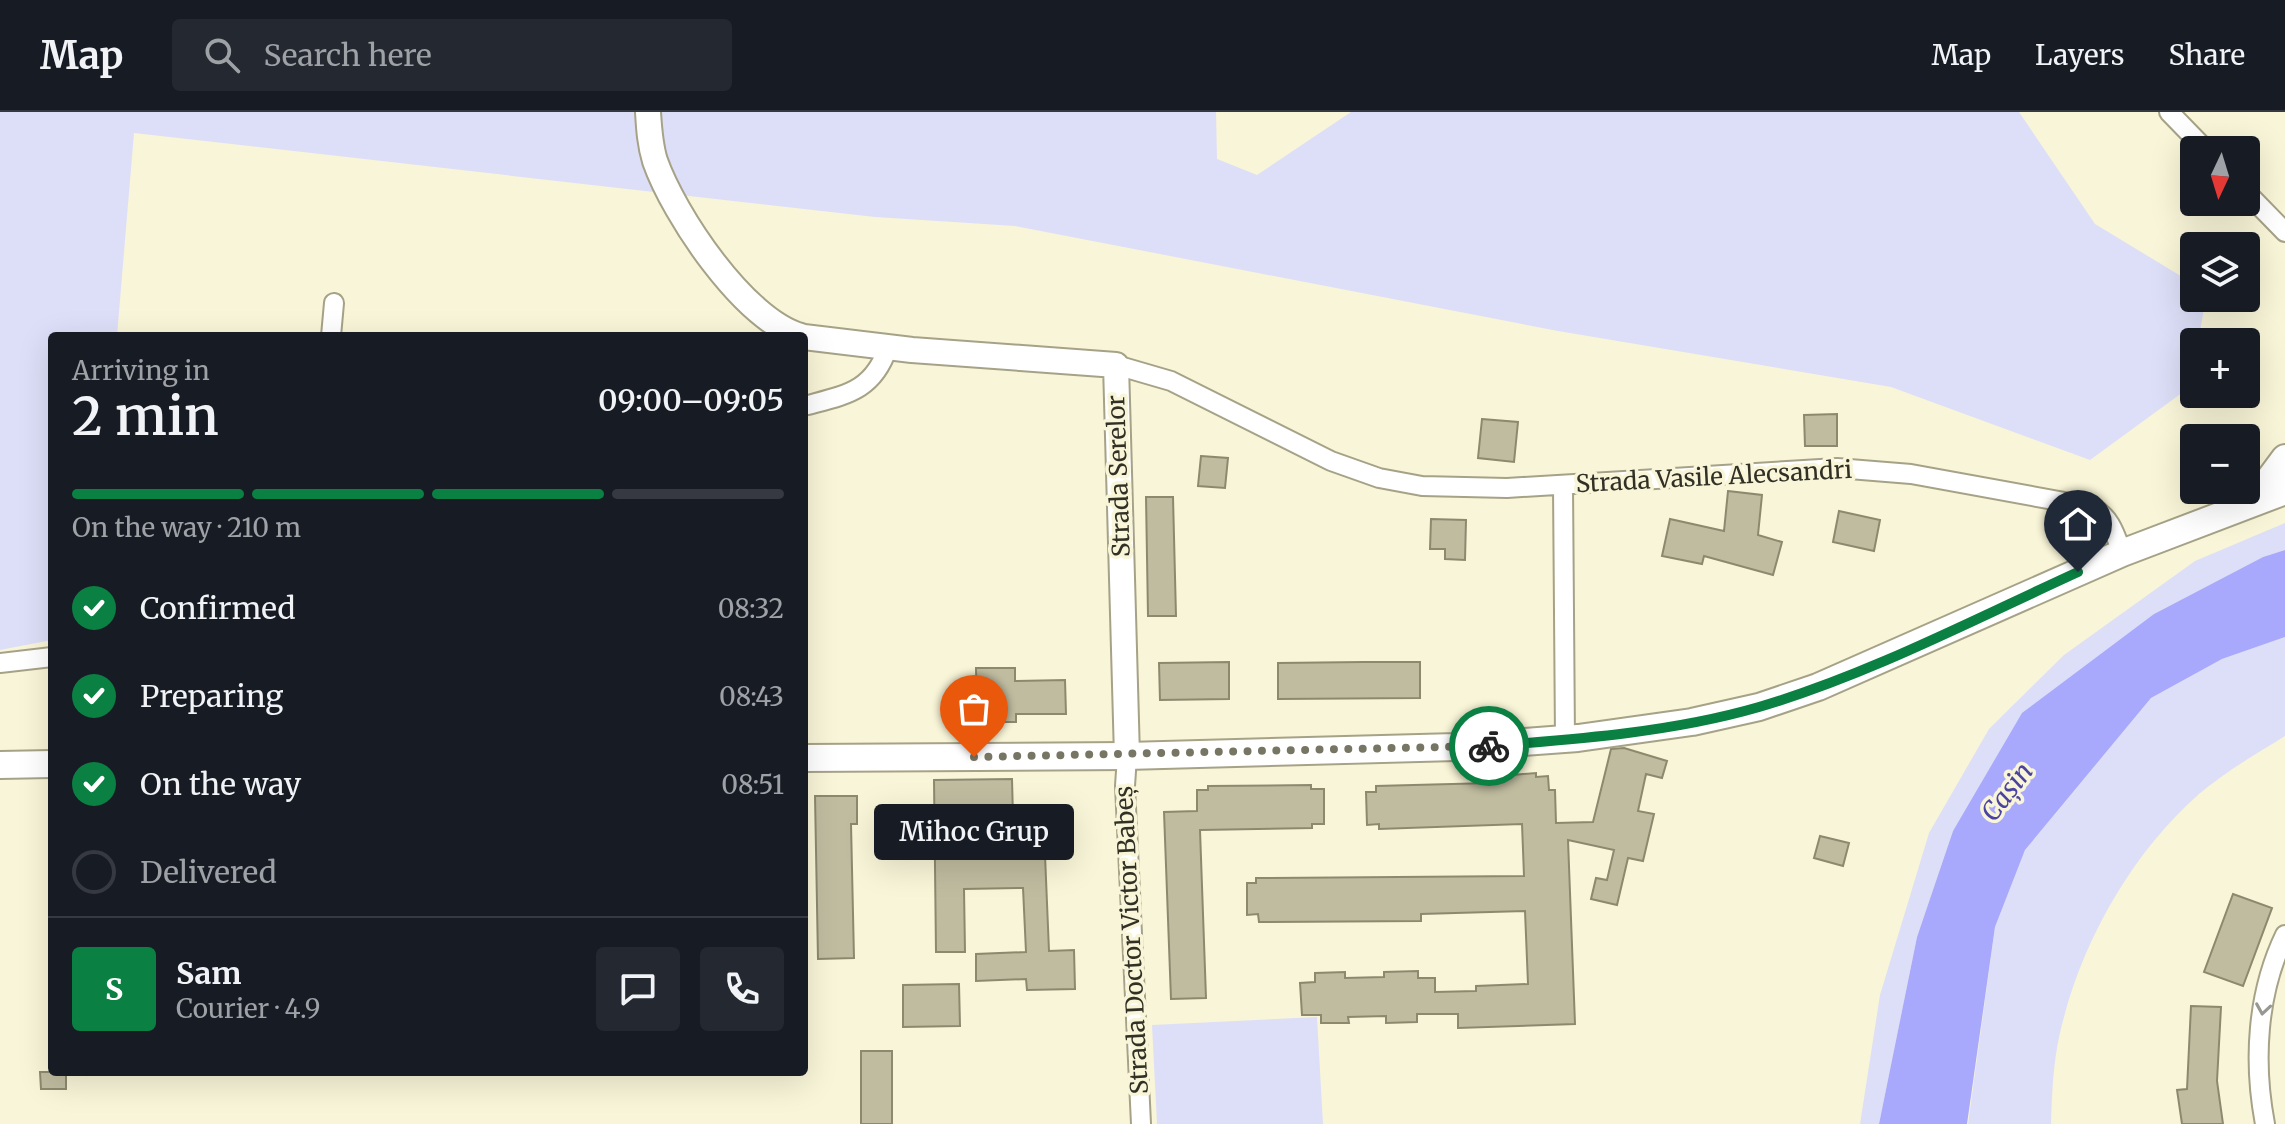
<!DOCTYPE html>
<meta charset="utf-8">
<style>
body{margin:0;font-family:Merriweather,serif;background:#242831;color:#f1f3f6;height:100vh;display:flex;flex-direction:column;font-size:30px;white-space:nowrap}
*{box-sizing:border-box;margin:0}
p{font-size:26px;color:#9ea1a6}
.icon{flex:none;width:44px;height:44px;fill:none;stroke:currentColor;stroke-width:2;stroke-linecap:round;stroke-linejoin:round}
.map{position:relative;flex:1;overflow:hidden}
.panel{position:absolute;left:48px;top:220px;width:760px;height:744px;display:flex;flex-direction:column;background:#171b24;border-radius:8px;box-shadow:0 8px 32px #0002}
.panel>*{flex:none}
.needle{width:52px;rotate:184deg}
.tools{position:absolute;left:2180px;top:24px;display:grid;gap:16px}
.tools a{display:grid;place-items:center;width:80px;height:80px;border-radius:8px;background:#171b24;box-shadow:0 8px 32px #0002;font-size:40px}
.pin{position:absolute;display:grid;place-items:center;width:68px;height:68px;color:#fff;margin:-82px -34px;border-radius:50% 50% 50% 0;rotate:-45deg;box-shadow:0 0 8px #0007}
.pin .icon{rotate:45deg}
.courier{position:absolute;display:grid;place-items:center;width:80px;height:80px;margin:-40px;border:6px solid #0b8043;border-radius:50%;background:#fff;color:#222;box-shadow:0 2px 10px #0007}
.bubble{position:absolute;height:56px;border-radius:8px;background:#171b24;box-shadow:0 8px 32px #0002;font-size:26px;font-weight:600;line-height:56px;text-align:center}
.headline em{font-style:normal;font-weight:600}
.headline div{display:flex;flex-direction:column-reverse}
.headline{display:flex;align-items:center;justify-content:space-between;height:136px;padding:0 24px}
h1{font-size:52px;font-weight:600;line-height:60px}
.bar{display:grid;grid-template-columns:repeat(4,1fr);gap:12px 8px;align-content:center;height:96px;padding:0 24px}
.bar i{height:10px;border-radius:6px;background:#363941}
.bar .active{background:#0b8043}
.bar p{grid-column:span 4}
.line{display:flex;align-items:center;gap:20px;padding:0 24px;border-top:2px solid #363941}
.line div{flex:1}
.round{display:grid;place-items:center;flex:none;width:84px;height:84px;border-radius:8px;background:#242831}
ol{padding:0 24px;list-style:none}
li{display:flex;align-items:center;gap:24px;height:88px}
li p{margin-inline-start:auto}
li .icon{padding:8px;border-radius:50%;background:#0b8043;color:#fff;stroke-width:4}
li:last-child{color:#9ea1a6}
li i{width:44px;height:44px;border:4px solid #363941;border-radius:50%}
header{display:flex;align-items:center;gap:48px;box-sizing:border-box;height:112px;padding:0 40px;background:#171b24;border-bottom:2px solid #363941}
header strong{font-size:38px}
nav{display:flex;gap:44px;margin-inline-start:auto;font-size:28px}
.search{width:560px;height:72px;background:#242831;display:flex;align-items:center;gap:20px;box-sizing:border-box;padding:0 28px;border-radius:8px;color:#9ea1a6;font-size:30px}
.map>svg:first-child{display:block}
</style>
<header>
<strong>Map</strong>
<div class="search"><svg class="icon" aria-label="search" viewBox="0 0 24 24"><circle cx="10" cy="10" r="6"/><path d="M15 15l6 6"/></svg>Search here</div>
<nav><a>Map</a><a>Layers</a><a>Share</a></nav>
</header>
<div class="map">
<svg width="2285" height="1012" viewBox="0 0 2285 1012">
<rect width="100%" height="100%" fill="#f9f5d8"/>
<!-- green -->
<path fill="#dddff8" d="M0 0H1216L1217 47 1257 63 1351 0H2019L2095 112 2194 172V186H2206L2198 230H2194L2190 275 2090 348 1891 275 1558 219 1015 114 875 105 134 21 117 224H52V528L0 538Z
M2285 411V438L2263 445 2154 502 1953 719 1917 825 1879 1012H1860L1880 883 1929 721 1989 617 2064 543 2195 449Z
M2285 525V624C2256 642 2225 660 2199 682 2131 742 2080 832 2060 921 2053 951 2052 982 2051 1012H1968L1995 815 2025 738 2151 586 2222 547Z
M1317 905 1323 1012H1157L1152 913Z"/>
<!-- water -->
<path fill="#a8a9fd" d="M2285 438V525L2222 547 2151 586 2025 738 1995 815 1967 1012H1879L1917 825 1953 719 2022 601 2154 502 2263 445Z"/>
<!-- building -->
<path fill="#c0bca0" stroke="#8d896f" stroke-width="2" d="M1837 302V334H1805L1804 303Z
M1482 307 1518 310 1514 350 1478 346Z
M1201 344 1228 346 1225 376 1198 374Z
M1728 379 1762 383 1758 423 1782 430 1773 463 1704 444 1702 452 1662 444 1670 407 1724 419Z
M1146 385H1173L1176 504H1148Z
M1839 399 1880 408 1874 439 1833 430Z
M1431 407 1466 408 1465 448 1445 447V437H1430Z
M1229 550V587L1160 588 1159 551Z
M1363 550H1420V586L1278 587V551Z
M976 556H1015V569L1065 568 1066 602H1016V610H977Z
M1624 636 1667 649 1662 666 1646 662 1638 699 1654 702 1643 749 1628 746 1617 793 1591 787 1596 766 1607 768 1614 738 1568 728 1575 912 1458 916V902H1417V910L1386 911V904L1348 905 1349 911H1321V903H1302L1300 871 1315 870V861L1345 860V866L1384 865V860L1418 859V866H1435V880L1476 879V874L1528 872 1525 799 1421 802V809L1259 810 1258 802 1247 803V771H1256V766L1524 764 1522 712 1379 717V712L1367 713 1366 680H1376V674L1490 671V665L1536 661V665L1548 664 1549 678H1555L1556 711 1593 710 1611 637Z
M1012 667 1014 744 1045 743 1049 839 1074 838 1075 877 1027 878 1026 867 976 869V842L1026 840 1023 776 964 777 965 840H936L934 668Z
M1311 673V677H1324V712H1312V716L1200 718 1206 886 1171 887 1164 700 1197 699V678H1208V674Z
M815 684H857V712H851L854 846 818 847Z
M1820 724 1849 731 1843 754 1814 746Z
M2233 782 2272 796 2243 874 2204 860Z
M959 872 960 914 903 915V873Z
M2191 894 2221 895 2217 969 2223 1012H2182L2177 978 2187 977Z
M861 939H892V1012H861Z
M40 960H66V977H41Z"/>
<g fill="none" stroke-linecap="round" stroke-linejoin="round">
<defs>
<path id="minor" d="M2169 0 2206 38
M2246 80 2285 120
M331 224 334 191
M1116 253 1171 269 1331 349 1379 366 1422 374 1507 376 1837 356 1911 362 2092 395C2111 406 2115 422 2122 441
M804 294C845 283 873 280 888 235
M1563 374 1565 627
M0 551 52 545
M1127 644 1125 674 1141 1012
M2265 1012C2253 949 2257 881 2285 823"/>
<path id="tertiary" d="M648 0C649 17 650 33 655 49 674 103 744 208 801 224
M804 225 912 238 1116 253 1127 644"/>
<path id="secondary" d="M2253 389 2285 346
M804 646 1127 644 1456 635 1578 626 1692 610 1759 595 1818 575 2122 441 2285 379
M0 653 52 652"/>
</defs>
<!-- minor casing -->
<use href="#minor" stroke="#a6a287" stroke-width="22"/>
<!-- tertiary casing -->
<use href="#tertiary" stroke="#a6a287" stroke-width="28"/>
<!-- secondary casing -->
<use href="#secondary" stroke="#a6a287" stroke-width="30"/>
<!-- minor -->
<use href="#minor" stroke="#fff" stroke-width="18"/>
<!-- tertiary -->
<use href="#tertiary" stroke="#fff" stroke-width="24"/>
<!-- secondary -->
<use href="#secondary" stroke="#fff" stroke-width="26"/>
</g>
<!-- one-way arrows -->
<defs><path id="oneway-chevron" d="M-2-3.5L2.5 0L-2 3.5" fill="none" stroke-width="1.6" stroke-linecap="round" stroke-linejoin="round" transform="scale(2)"/></defs>
<use stroke="#989892" href="#oneway-chevron" transform="translate(2263 897) rotate(99)"/>
<g fill="none" stroke-linecap="round" stroke-linejoin="round">
<!-- done -->
<path stroke="#777564" stroke-width="8" stroke-dasharray="0 14.4" d="M974 645 1489 634"/>
<!-- route -->
<path stroke="#0b8043" stroke-width="10" d="M1489 634C1579 627 1673 620 1759 595 1868 563 1975 507 2078 460"/>
</g>
<g text-anchor="middle" stroke-width="7" stroke-linejoin="round" paint-order="stroke">
<!-- street labels -->
<g font-size="24" fill="#313025" stroke="#f9f5d8">
<text transform="translate(1119 364) rotate(-92)" y="8">Strada Serelor</text>
<text transform="translate(1714 365) rotate(-3)" y="8">Strada Vasile Alecsandri</text>
<text transform="translate(1132 828) rotate(-93)" y="8">Strada Doctor Victor Babeș</text>
</g>
<!-- water labels -->
<g font-size="26" font-style="italic" fill="#4b43a2" stroke="#f9f5d8">
<text transform="translate(2007 680) rotate(-52)" y="9">Cașin</text>
</g>
</g>
</svg>
<div class="tools">
<a><svg class="needle" viewBox="-14 -14 28 28"><path d="M0-13l5 13h-10z" fill="#e53935"/><path d="M0 13l5-13h-10z" fill="#9ea1a6"/></svg></a>
<a><svg class="icon" aria-label="layers" viewBox="0 0 24 24"><path d="M12 4l9 5-9 5-9-5zM3 14l9 5 9-5"/></svg></a>
<a>+</a>
<a>−</a>
</div>
<div class="pin" style="left:974px;top:645px;background:#ea580c"><svg class="icon" aria-label="bag" viewBox="0 0 24 24"><path d="M5 8h14l-1 12H6zM9 8a3 3 0 0 1 6 0"/></svg></div>
<div class="pin" style="left:2078px;top:460px;background:#1f2937"><svg class="icon" aria-label="home" viewBox="0 0 24 24"><path d="M3 11l9-7 9 7M6 9v11h12V9"/></svg></div>
<div class="courier" style="left:1489px;top:634px"><svg class="icon" aria-label="bike" viewBox="0 0 24 24"><circle cx="6" cy="16" r="4"/><circle cx="18" cy="16" r="4"/><path d="M6 16l4-8h5l3 8M10 8l3 8H6M13 5h3"/></svg></div>
<div class="bubble" style="left:874px;top:692px;width:200px">Mihoc Grup</div>
<section class="panel">
<div class="headline"><div><h1>2 min</h1><p>Arriving in</p></div><em>09:00–09:05</em></div>
<div class="bar"><i class="active"></i><i class="active"></i><i class="active"></i><i></i><p>On the way · 210 m</p></div>
<ol>
<li><svg class="icon" aria-label="check" viewBox="0 0 24 24"><path d="M5 12l5 5 9-10"/></svg>Confirmed<p>08:32</p></li>
<li><svg class="icon" aria-label="check" viewBox="0 0 24 24"><path d="M5 12l5 5 9-10"/></svg>Preparing<p>08:43</p></li>
<li><svg class="icon" aria-label="check" viewBox="0 0 24 24"><path d="M5 12l5 5 9-10"/></svg>On the way<p>08:51</p></li>
<li><i></i>Delivered</li>
</ol>
<div class="line" style="height:144px"><b class="round" style="background:#0b8043;color:#fff">S</b><div><b>Sam</b><p>Courier · 4.9</p></div><a class="round"><svg class="icon" aria-label="chat" viewBox="0 0 24 24"><path d="M4 5h16v11H9l-5 4z"/></svg></a><a class="round"><svg class="icon" aria-label="phone" viewBox="0 0 24 24"><path d="M5 4h4l2 5-3 2q2 4 5 5l2-3 5 2v4C11 20 4 13 5 4z"/></svg></a></div>
</section>
</div>
